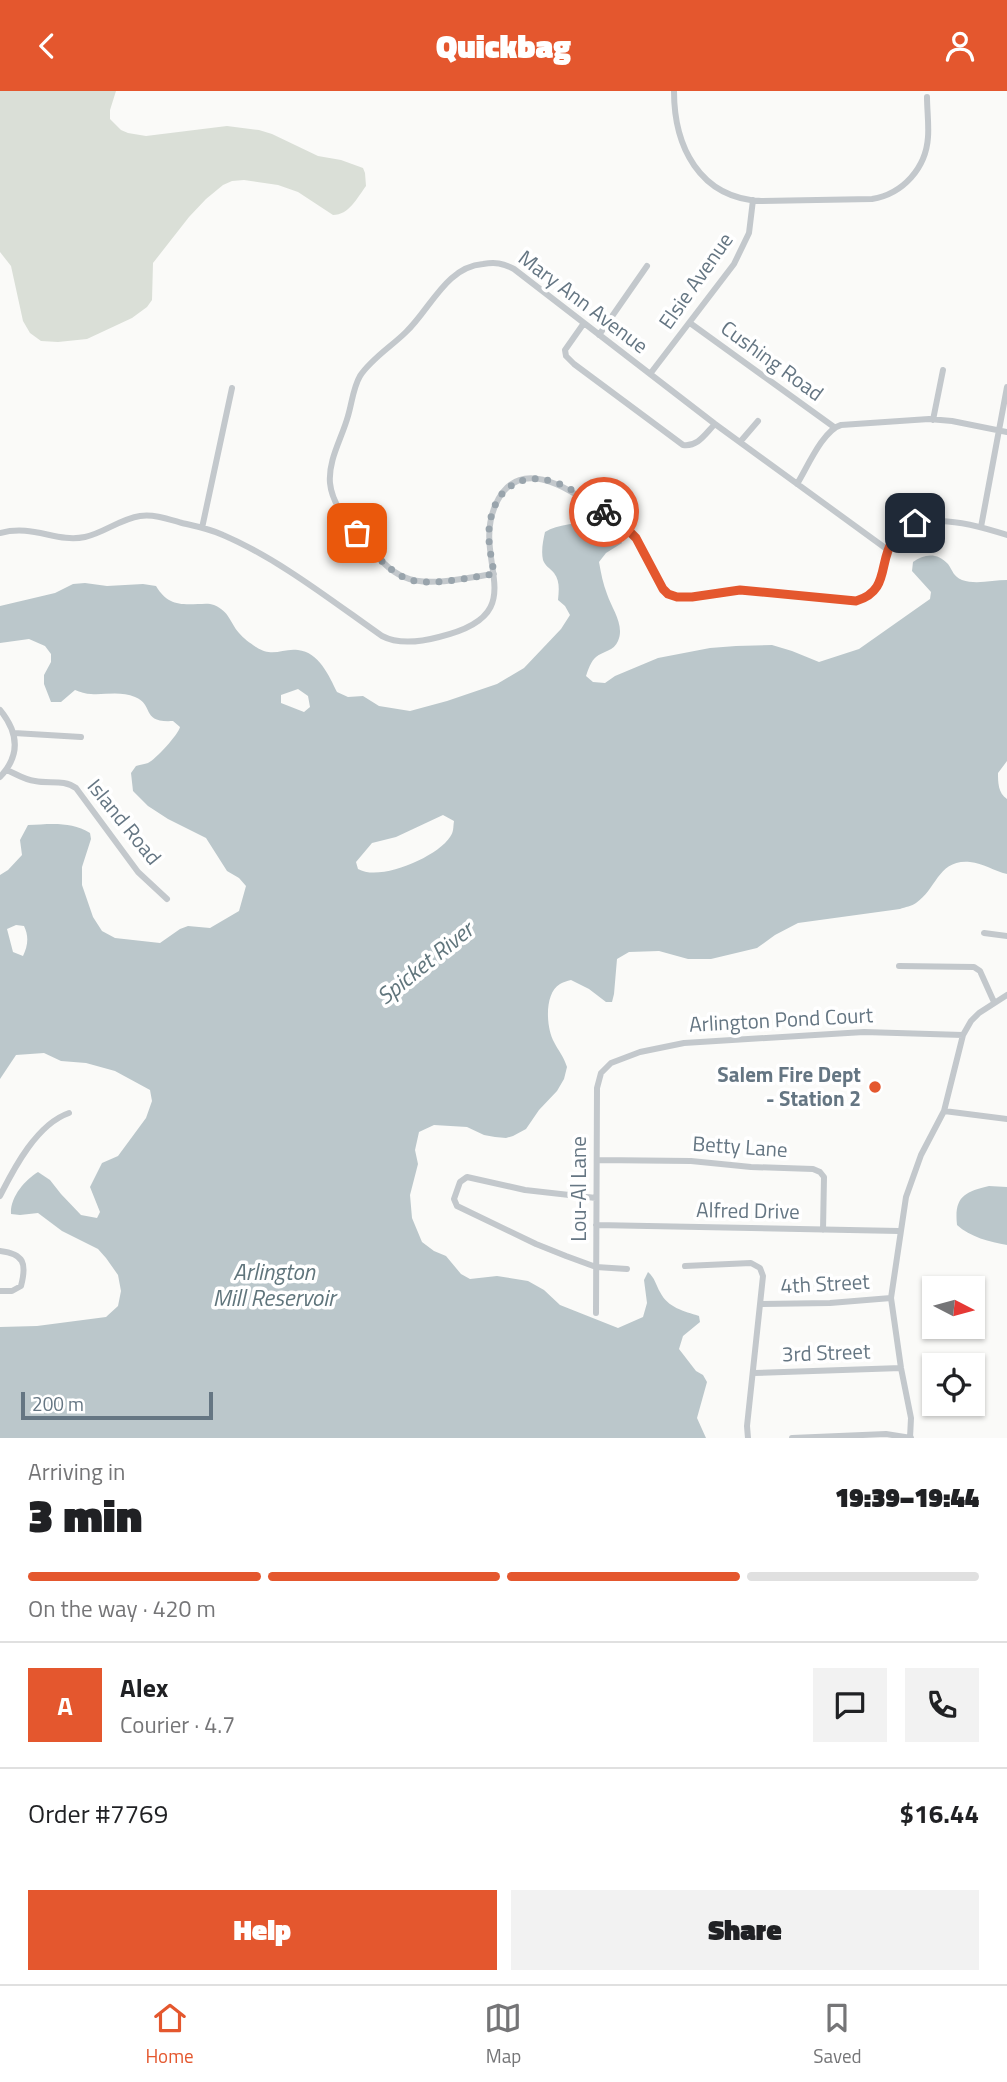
<!DOCTYPE html>
<meta charset="utf-8">
<style>
body{margin:0;font-family:"Titillium Web",sans-serif;background:#f2f2f2;color:#202124;height:100vh;display:flex;flex-direction:column;font-size:26px;white-space:nowrap}
*{box-sizing:border-box;margin:0}
p{font-size:23px;color:#757577}
.icon{flex:none;width:38px;height:38px;fill:none;stroke:currentColor;stroke-width:2;stroke-linecap:round;stroke-linejoin:round}
.map{position:relative;height:1347px;overflow:hidden}
.details{display:flex;flex-direction:column;background:#fff;flex:1}
.details>*{flex:none}
.needle{width:46px;rotate:96deg}
.tools{position:absolute;left:922px;top:1185px;display:grid;gap:14px}
.tools a{display:grid;place-items:center;width:63px;height:63px;border-radius:0px;background:#fff;box-shadow:0 2px 5px #0004;font-size:35px}
.scale{position:absolute;left:21px;bottom:18px;width:192px;box-sizing:border-box;padding-left:7px;border:4px solid #657683;border-top:0;font-size:19px;line-height:24px;white-space:nowrap;color:#657683;-webkit-text-stroke:5px #fff;paint-order:stroke}
.pin{position:absolute;display:grid;place-items:center;width:60px;height:60px;color:#fff;margin:-30px;border-radius:14px;box-shadow:0 4px 10px #0006}
.courier{position:absolute;display:grid;place-items:center;width:70px;height:70px;margin:-35px;border:5px solid #e4572e;border-radius:50%;background:#fff;color:#222;box-shadow:0 2px 9px #0007}
.summary em{font-style:normal;font-weight:800}
.summary div{display:flex;flex-direction:column-reverse}
.summary{display:flex;align-items:center;justify-content:space-between;height:119px;padding:0 28px}
h1{font-size:46px;font-weight:800;line-height:52px}
.bar{display:grid;grid-template-columns:repeat(4,1fr);gap:10px 7px;align-content:center;height:84px;padding:0 28px}
.bar i{height:9px;border-radius:5px;background:#e0e0e0}
.bar .current{background:#e4572e}
.bar p{grid-column:span 4}
.line{display:flex;align-items:center;gap:18px;padding:0 28px;border-top:2px solid #e0e0e0}
.line div{flex:1}
.round{display:grid;place-items:center;flex:none;width:74px;height:74px;border-radius:0px;background:#f2f2f2}
.cta{display:flex;gap:14px;margin-top:auto;padding:14px 28px}
.cta a{flex:1;height:80px;border-radius:0px;background:#e4572e;color:#fff;font-size:28px;font-weight:800;line-height:80px;text-align:center}
.cta a+a{background:#f2f2f2;color:#202124}
header{display:flex;justify-content:space-between;align-items:center;height:91px;padding:0 28px;background:#e4572e;color:#fff;font-size:32px;font-weight:800}
.tabs{display:flex;justify-content:space-around;align-items:center;height:98px;border-top:2px solid #e0e0e0;background:#fff;font-size:19px;color:#757577}
.tabs a{display:grid;justify-items:center;gap:4px}
.tabs .current{color:#e4572e}
.map>svg:first-child{display:block}
</style>
<header><svg class="icon" aria-label="back" viewBox="0 0 24 24"><path d="M15 5l-7 7 7 7"/></svg>Quickbag<svg class="icon" aria-label="person" viewBox="0 0 24 24"><circle cx="12" cy="8" r="4"/><path d="M4 21q1-7 8-7t8 7"/></svg></header>
<div class="map">
<svg width="1007" height="1347" viewBox="0 0 1007 1347">
<rect width="100%" height="100%" fill="#fafaf8"/>
<!-- green -->
<path fill="#dadfd7" d="M0 0H116L110 19V28L121 39 128 42 146 45 227 35 259 39 272 43 318 65 341 69 363 77 365 82 366 95C357 107 349 124 333 124L298 101 278 94 244 89 232 90 223 94 206 108 189 126 153 172 152 209 147 216 132 227 87 248 58 251 41 250 30 242 23 230 11 175 0 161Z"/>
<!-- water -->
<path fill="#bbc7cb" fill-rule="evenodd" d="M592 429C604 433 617 439 622 452L606 462 599 471C601 482 603 493 607 503 612 518 625 534 618 550 614 560 603 560 596 566 591 570 588 579 586 585L593 591 605 592 615 585 658 567 710 557 736 555 772 554 792 560 819 571 859 558 930 508 931 501 912 480 913 471C924 463 937 461 948 473 953 480 953 485 962 489 976 494 993 489 1007 489V670L998 682C998 691 998 702 1007 708V783C994 780 983 772 970 771 938 768 937 798 916 812 912 815 905 816 900 818L798 832 775 844 757 857 711 868H688L659 860 629 861 617 868 614 903 612 911H606L589 898 571 889C567 890 563 891 560 893 544 902 546 937 554 951 558 959 564 966 567 976L564 988 557 1000 539 1019 526 1038 513 1045 506 1047 495 1046 484 1044 467 1036 434 1034 419 1041 415 1059 418 1073 410 1104 412 1127 422 1151 434 1160 446 1165 461 1183 470 1188 497 1185 528 1190 544 1199 560 1214 618 1237 643 1226 647 1212 644 1189 648 1181C655 1187 656 1194 660 1201 668 1217 684 1220 699 1225L700 1231 683 1245 679 1258 696 1280 703 1284 707 1291 697 1327 706 1347H0V1236L37 1235 106 1226 118 1215 121 1200 118 1184 106 1167 98 1158 62 1140 38 1122 20 1124 11 1123C10 1106 25 1089 38 1081L50 1089 61 1103 81 1124 97 1127 100 1121 90 1096 102 1072 118 1065 146 1027 152 1010 150 999 115 980 86 972 61 970 44 962 16 964 0 988V784L8 779 22 764 20 749 28 734C50 733 71 730 90 742L91 748 82 776V794L93 826 102 840 115 847 160 852 180 838 188 835 210 837 239 820 246 795 239 787 227 780 206 747 168 728 148 715 133 700 131 682 136 675C139 674 145 673 148 672 156 668 178 644 180 636L173 630C140 632 155 614 135 606 121 600 105 604 91 603 86 603 80 601 75 599L61 611H51L44 593V584L51 571V563L45 555 29 548 0 552V515L55 502 73 493 85 492 107 495 143 493 156 495C167 513 178 514 198 513 203 513 209 512 214 514 230 521 229 530 239 542 243 547 250 552 256 556 273 567 282 557 298 559 319 561 329 585 337 601L348 606 363 605 379 615 410 620 447 610 497 593 524 577 561 538 570 524 565 515 558 509C559 499 560 490 554 482 550 477 545 475 543 469 541 460 543 450 545 441 558 433 577 433 592 429ZM298 598 308 605 310 616 304 621 281 612V604ZM443 724 454 730C453 736 454 741 450 746 437 766 380 791 358 778L356 771 372 752 396 746ZM16 834 24 835C29 845 28 855 23 865L13 861 7 838Z
M989 1095 1007 1096V1154C990 1151 970 1146 957 1134 954 1106 964 1101 989 1095Z"/>
<g fill="none" stroke-linecap="round" stroke-linejoin="round">
<!-- minor -->
<path stroke="#c3c8cc" stroke-width="6" d="M674 0C674 55 699 107 761 110L872 108C903 103 926 77 928 46 929 33 927 19 927 6
M584 232 565 259 566 265 574 273 683 354C698 356 705 343 715 333
M690 232 834 336
M599 244 647 175
M650 283 734 173 749 142 753 109
M933 329 943 279
M740 351 758 330
M797 393C807 377 823 339 841 334L929 328 952 330 1007 341
M981 436 1007 296
M202 437 232 297
M0 442C34 433 56 452 85 446 104 442 120 428 140 425 154 423 168 428 182 432 195 435 210 438 223 444 279 468 332 510 382 545 399 554 420 551 439 546 536 523 471 472 495 415 517 363 566 396 597 417 610 426 625 434 635 446 647 461 652 481 663 497L668 503 676 506H692L740 499 856 510C885 502 880 481 888 458 905 413 973 433 1007 444
M494 483C468 486 428 497 404 486 387 479 373 461 361 447 348 432 332 413 330 392 328 369 342 347 348 325 352 312 353 297 360 285 371 268 392 255 406 241 431 217 446 176 483 173 495 171 503 172 514 178L715 333 888 459
M0 619C18 641 21 664 0 686
M14 642 81 646
M7 679C16 683 25 689 35 690 49 693 64 688 76 697L138 781 167 808
M984 842 1007 845
M899 875 974 876 980 880 994 911
M944 1020 1007 1028
M597 1069 691 1070 751 1076 813 1078 820 1081 824 1086 823 1139
M0 1105C14 1077 37 1033 69 1022
M596 1107 525 1099 467 1086 460 1091 454 1108 457 1115 536 1153 566 1165 596 1176 627 1178
M596 1134 899 1140
M0 1160C24 1163 27 1172 21 1195L12 1200H0
M685 1175 751 1172 760 1177 763 1185 747 1335 748 1347
M760 1213 830 1212 891 1207
M596 1222 597 997 601 982 611 972 640 961 684 952 864 941 963 944
M753 1282 901 1277
M792 1347 886 1343 911 1347
M910 1347 911 1327 901 1277 891 1207 906 1106 921 1064 944 1020 963 944 971 930 979 922 1007 904"/>
</g>
<g fill="none" stroke-linecap="round" stroke-linejoin="round">
<!-- done -->
<path stroke="#99a4ac" stroke-width="7" stroke-dasharray="0 12.6" d="M357 442C370 458 386 478 405 487 429 497 469 486 494 483 492 468 488 454 489 439 492 400 519 378 557 392 574 398 589 411 604 421"/>
<!-- route -->
<path stroke="#e4572e" stroke-width="9" d="M604 421 630 441 636 447 663 498 668 503 677 506H692L740 499 856 510C890 500 878 472 893 449 898 440 906 437 915 432"/>
</g>
<!-- markers -->
<circle fill="#e4572e" stroke="#fff" stroke-width="2.5" cx="875" cy="996" r="7"/>
<g text-anchor="middle" stroke-width="7" stroke-linejoin="round" paint-order="stroke">
<!-- street labels -->
<g font-size="21" fill="#657683" stroke="#fff">
<text transform="translate(696 190) rotate(-55)" y="7">Elsie Avenue</text>
<text transform="translate(583 211) rotate(37)" y="7">Mary Ann Avenue</text>
<text transform="translate(772 270) rotate(36)" y="7">Cushing Road</text>
<text transform="translate(124 731) rotate(51)" y="7">Island Road</text>
<text transform="translate(781 929) rotate(-3)" y="7">Arlington Pond Court</text>
<text transform="translate(740 1056) rotate(4)" y="7">Betty Lane</text>
<text transform="translate(579 1098) rotate(-90)" y="7">Lou-Al Lane</text>
<text transform="translate(748 1120) rotate(1)" y="7">Alfred Drive</text>
<text transform="translate(825 1193) rotate(-3)" y="7">4th Street</text>
<text transform="translate(826 1262) rotate(-2)" y="7">3rd Street</text>
</g>
<!-- poi labels -->
<g font-size="21" font-weight="bold" fill="#657683" stroke="#fff" text-anchor="end">
<text x="861" y="991">Salem Fire Dept<tspan x="861" dy="24">- Station 2</tspan></text>
</g>
<!-- water labels -->
<g font-size="23" font-style="italic" fill="#60757c" stroke="#fff">
<text transform="translate(425 872) rotate(-39)" y="8">Spicket River</text>
<text x="274" y="1189">Arlington<tspan x="274" dy="26">Mill Reservoir</tspan></text>
</g>
</g>
</svg>
<div class="tools">
<a><svg class="needle" viewBox="-14 -14 28 28"><path d="M0-13l5 13h-10z" fill="#e53935"/><path d="M0 13l5-13h-10z" fill="#757577"/></svg></a>
<a><svg class="icon" aria-label="locate" viewBox="0 0 24 24"><circle cx="12" cy="12" r="6"/><path d="M12 2v4M12 18v4M2 12h4M18 12h4"/></svg></a>
</div>
<div class="scale">200 m</div>
<div class="pin" style="left:357px;top:442px;background:#ea580c"><svg class="icon" aria-label="bag" viewBox="0 0 24 24"><path d="M5 8h14l-1 12H6zM9 8a3 3 0 0 1 6 0"/></svg></div>
<div class="pin" style="left:915px;top:432px;background:#1f2937"><svg class="icon" aria-label="home" viewBox="0 0 24 24"><path d="M3 11l9-7 9 7M6 9v11h12V9"/></svg></div>
<div class="courier" style="left:604px;top:421px"><svg class="icon" aria-label="bike" viewBox="0 0 24 24"><circle cx="6" cy="16" r="4"/><circle cx="18" cy="16" r="4"/><path d="M6 16l4-8h5l3 8M10 8l3 8H6M13 5h3"/></svg></div>
</div>
<section class="details">
<div class="summary"><div><h1>3 min</h1><p>Arriving in</p></div><em>19:39–19:44</em></div>
<div class="bar"><i class="current"></i><i class="current"></i><i class="current"></i><i></i><p>On the way · 420 m</p></div>
<div class="line" style="height:126px"><b class="round" style="background:#e4572e;color:#fff">A</b><div><b>Alex</b><p>Courier · 4.7</p></div><a class="round"><svg class="icon" aria-label="chat" viewBox="0 0 24 24"><path d="M4 5h16v11H9l-5 4z"/></svg></a><a class="round"><svg class="icon" aria-label="phone" viewBox="0 0 24 24"><path d="M5 4h4l2 5-3 2q2 4 5 5l2-3 5 2v4C11 20 4 13 5 4z"/></svg></a></div>
<div class="line" style="height:91px"><div>Order #7769</div><b>$16.44</b></div>
<div class="cta"><a>Help</a><a>Share</a></div>
</section>
<nav class="tabs">
<a class="current"><svg class="icon" aria-label="home" viewBox="0 0 24 24"><path d="M3 11l9-7 9 7M6 9v11h12V9"/></svg>Home</a>
<a><svg class="icon" aria-label="map" viewBox="0 0 24 24"><path d="M3 6l6-2 6 2 6-2v14l-6 2-6-2-6 2zM9 4v14M15 6v14"/></svg>Map</a>
<a><svg class="icon" aria-label="saved" viewBox="0 0 24 24"><path d="M7 4h10v16l-5-4-5 4z"/></svg>Saved</a>
</nav>
